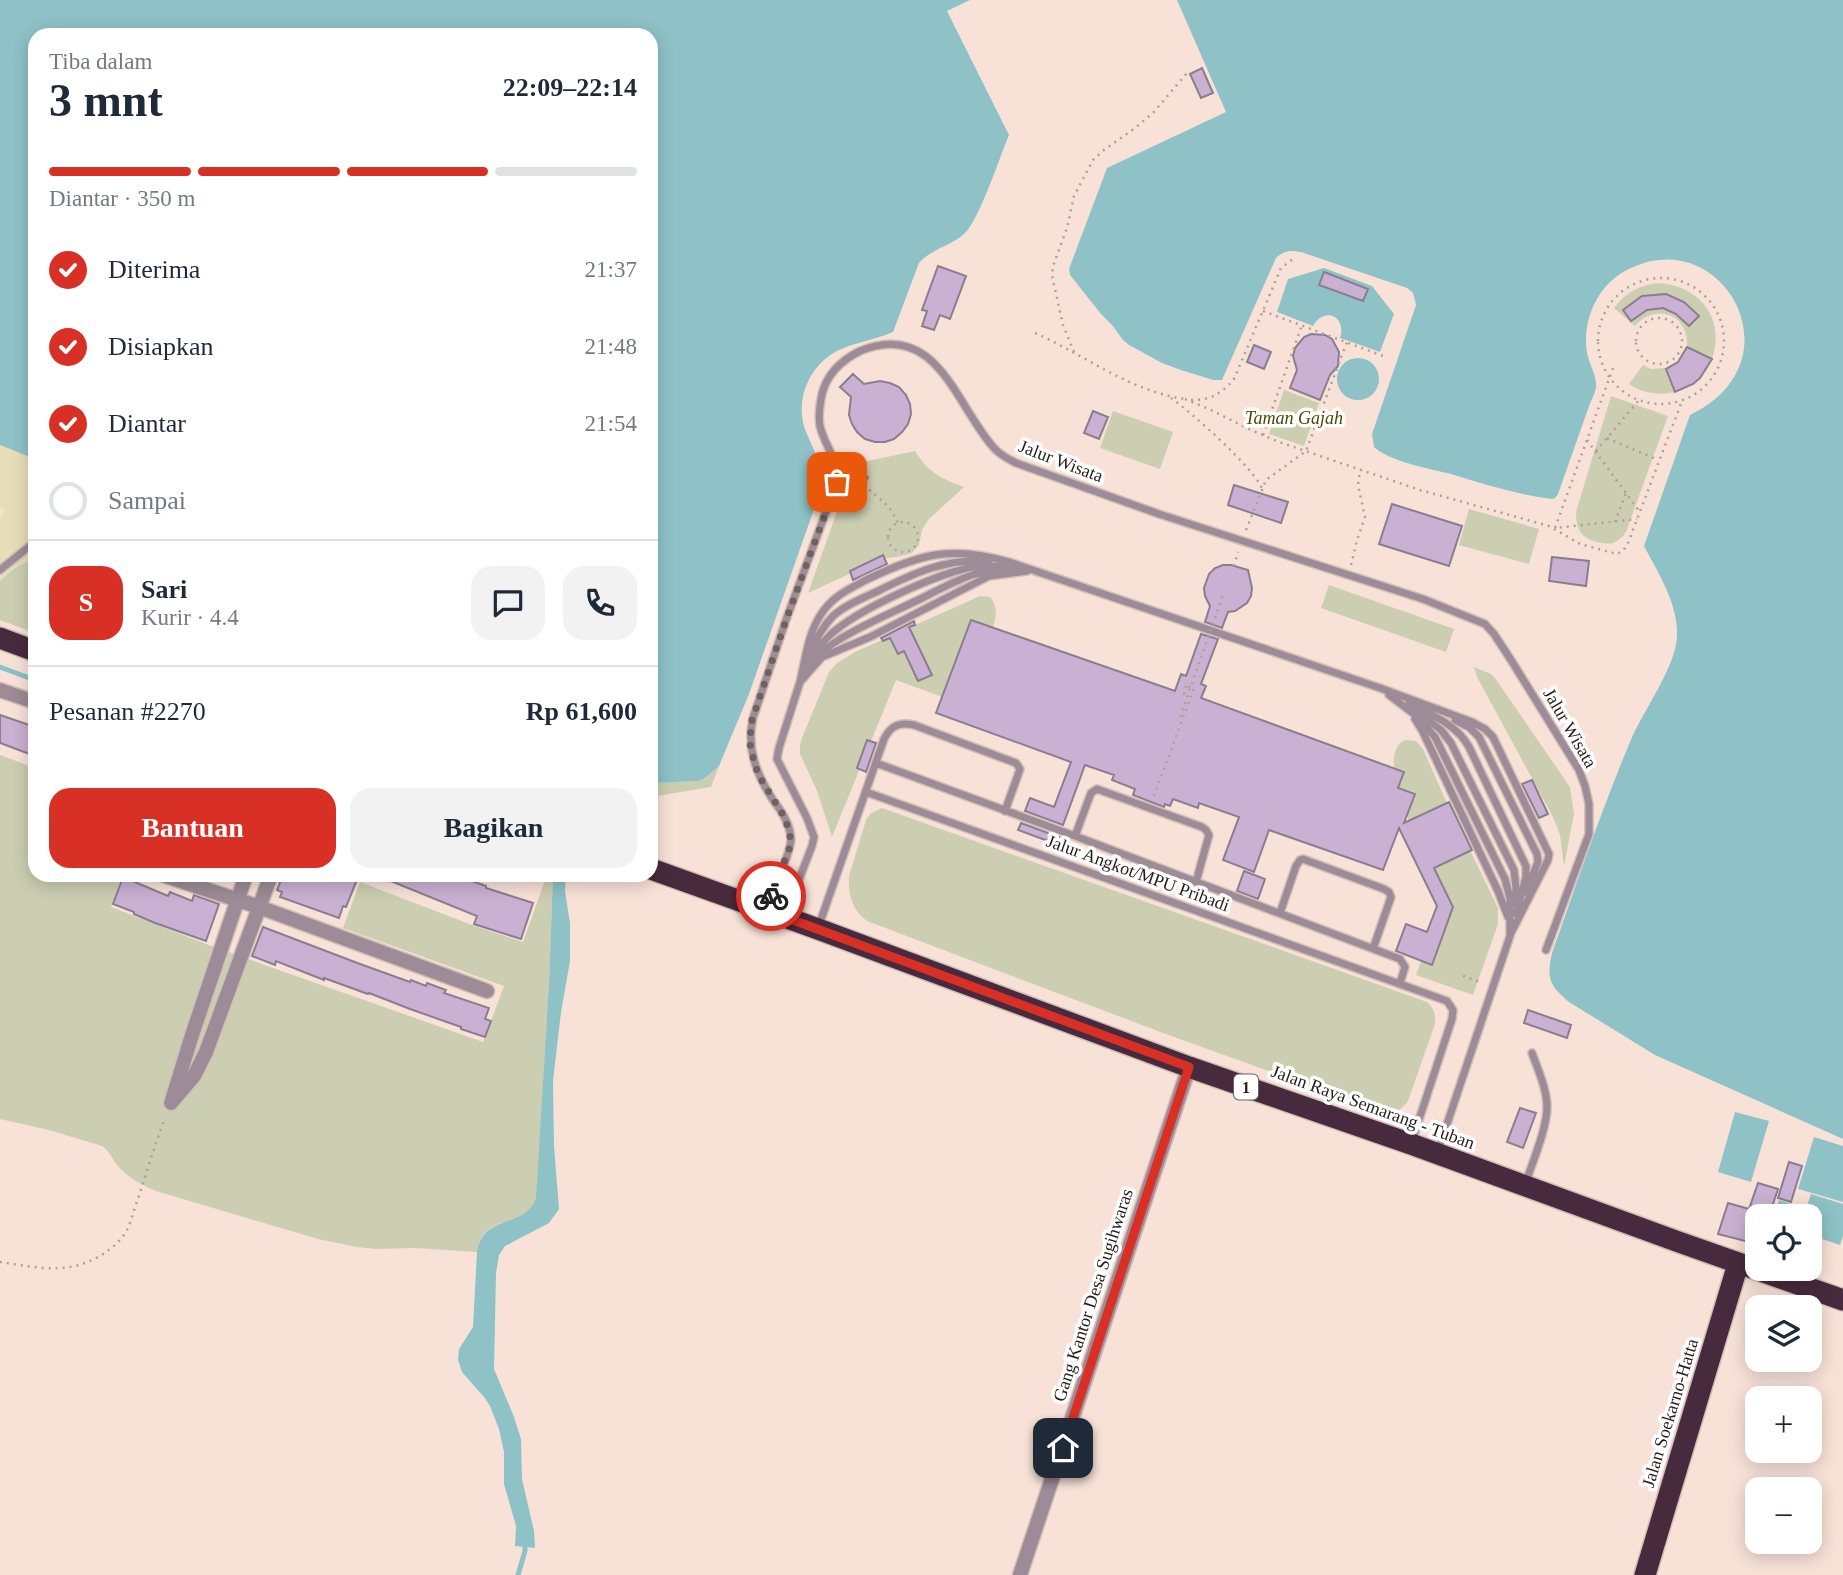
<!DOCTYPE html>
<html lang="id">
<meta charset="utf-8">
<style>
body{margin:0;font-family:Georgia,serif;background:#f2f2f3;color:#1f2937;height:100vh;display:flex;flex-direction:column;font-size:26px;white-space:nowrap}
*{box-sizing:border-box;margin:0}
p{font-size:23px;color:#747a83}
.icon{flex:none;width:38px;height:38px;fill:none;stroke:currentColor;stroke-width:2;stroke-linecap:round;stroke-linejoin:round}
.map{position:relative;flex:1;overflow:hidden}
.details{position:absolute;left:28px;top:28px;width:630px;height:854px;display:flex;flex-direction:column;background:#fff;border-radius:21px;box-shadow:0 4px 18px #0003}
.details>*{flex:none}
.buttons{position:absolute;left:1745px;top:1204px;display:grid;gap:14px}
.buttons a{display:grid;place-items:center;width:77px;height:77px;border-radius:14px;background:#fff;box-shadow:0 4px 18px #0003;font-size:35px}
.pin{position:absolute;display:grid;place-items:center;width:60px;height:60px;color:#fff;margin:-30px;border-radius:14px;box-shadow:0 4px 10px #0006}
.courier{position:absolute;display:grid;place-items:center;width:70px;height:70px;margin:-35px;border:5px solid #d93025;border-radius:50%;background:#fff;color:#222;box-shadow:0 2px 9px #0007}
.overview em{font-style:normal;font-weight:800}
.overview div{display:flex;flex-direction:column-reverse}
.overview{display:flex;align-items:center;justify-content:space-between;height:119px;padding:0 21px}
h1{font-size:46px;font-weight:800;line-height:52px}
.bar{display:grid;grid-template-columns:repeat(4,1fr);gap:10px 7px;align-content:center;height:84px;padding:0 21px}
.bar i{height:9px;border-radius:5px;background:#e0e1e3}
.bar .active{background:#d93025}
.bar p{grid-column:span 4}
.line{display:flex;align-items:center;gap:18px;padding:0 21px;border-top:2px solid #e0e1e3}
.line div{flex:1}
.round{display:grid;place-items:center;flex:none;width:74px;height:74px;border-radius:21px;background:#f2f2f3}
ol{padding:0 21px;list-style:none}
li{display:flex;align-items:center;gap:21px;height:77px}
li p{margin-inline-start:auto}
li .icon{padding:7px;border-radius:50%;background:#d93025;color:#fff;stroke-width:4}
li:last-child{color:#747a83}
li i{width:38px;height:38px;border:4px solid #e0e1e3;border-radius:50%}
.primary-button{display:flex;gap:14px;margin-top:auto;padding:14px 21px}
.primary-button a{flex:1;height:80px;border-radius:21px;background:#d93025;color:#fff;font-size:28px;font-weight:800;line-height:80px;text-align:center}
.primary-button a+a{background:#f2f2f3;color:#1f2937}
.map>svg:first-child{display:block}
</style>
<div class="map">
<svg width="1843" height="1575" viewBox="0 0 1843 1575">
<rect width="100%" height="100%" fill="#f8e2d8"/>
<!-- green -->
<path fill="#ccceb1" d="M1658 283C1699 285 1726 318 1712 359L1687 347C1689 314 1656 302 1635 326L1614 308C1625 293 1639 285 1658 283Z
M1643 365 1651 369 1666 368 1675 392C1658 396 1643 393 1629 384Z
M1284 390 1319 403 1304 446 1269 434Z
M1611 396 1668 416 1626 532C1623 536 1619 541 1613 543 1605 545 1587 541 1581 533 1577 527 1576 519 1576 512Z
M1113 411 1173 432 1160 469 1100 448Z
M915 451C929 473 940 478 964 487L929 519 922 530 919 545 912 553 902 556 882 559 808 593 854 464Z
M1469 509 1539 529 1529 564 1459 545Z
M35 557V633L0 620V581L13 569Z
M1329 585 1454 629 1446 652 1321 608Z
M980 596 990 597C999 607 996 619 992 630L945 698 896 680 832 837 817 791 800 754V745L802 738 829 672 837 663 855 652Z
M1474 667 1491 674 1495 678 1570 787 1574 814 1564 866 1560 835 1553 817 1477 677Z
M1405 740 1416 741 1423 749 1446 801 1498 908V924L1473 995 1416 975 1445 895C1433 870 1368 756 1405 740Z
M0 755 35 768V875H122L111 907 214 947 483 1042 504 986 343 928 360 882 472 925 523 942 547 875H553L549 983 537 1193C536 1198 535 1204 531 1208 512 1227 481 1218 477 1252L415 1248 376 1249 357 1247 318 1239 156 1191C140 1184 128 1178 117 1165 112 1158 109 1151 102 1146L49 1130 0 1119Z
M719 766 711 787 651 797V783L699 781 705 778Z
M882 808 1427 1002C1434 1008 1436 1015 1435 1024L1408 1101C1401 1110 1395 1114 1383 1112L1163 1033 867 921C852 910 848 895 849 876L866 820 871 813Z"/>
<!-- sand -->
<path fill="#e7ddb8" d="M0 445 35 459V557L13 569 0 581V518L5 511 0 507Z"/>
<!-- water -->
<path fill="#8ec2c7" d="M0 0H970L947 11 1009 135C1000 156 979 221 964 234 951 246 931 249 919 263L893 332C875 340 855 342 837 351 808 366 793 404 807 434 817 458 825 468 819 495L749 694 719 766 705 778 699 781 651 783V35H35V459L0 445Z
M1177 0H1843V1139L1655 1055 1569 1002C1550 986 1546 979 1552 953 1577 883 1601 811 1630 742 1642 712 1677 666 1677 635 1678 603 1658 573 1644 546L1690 415C1803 361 1720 218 1625 271 1596 287 1582 322 1587 353 1589 363 1596 375 1596 384 1597 391 1590 402 1588 409 1578 437 1568 466 1558 494L1555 498 1552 499C1518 495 1484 484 1451 474 1430 469 1389 461 1374 447L1372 434 1416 305 1413 293 1407 288 1301 252C1291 250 1284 250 1276 258L1222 380H1213L1181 370 1162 363 1129 345 1123 340 1112 325 1101 314 1070 275 1069 269 1107 168 1226 112Z
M1324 268 1372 286 1394 314 1380 352 1340 338C1347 316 1324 306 1313 326L1277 312 1288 279Z
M1337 379a21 21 0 1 1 42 0a21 21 0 1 1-42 0Z
M553 875H566L565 891 570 923V961L561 1012 553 1081 554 1146 559 1209 549 1223 505 1246 499 1255 496 1273 494 1369 514 1417 521 1439 522 1479 534 1531 535 1548 515 1546 516 1526 504 1484V1452L499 1429 490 1406 484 1397 462 1372 458 1360 459 1349 473 1327 477 1252C482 1214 527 1228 536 1198L549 983Z
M1735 1112 1769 1121 1751 1182 1718 1172Z
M1814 1137 1843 1146V1202L1798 1189Z
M1811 1194 1843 1204V1236L1840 1245 1816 1237 1820 1223 1810 1220V1216H1774L1779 1200 1806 1209Z"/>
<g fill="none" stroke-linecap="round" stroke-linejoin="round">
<!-- stream -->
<path stroke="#8ec2c7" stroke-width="5" d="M0 667 35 680
M518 1575 525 1551V1541"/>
</g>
<!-- building -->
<path fill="#cab1d3" stroke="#8a7e8e" stroke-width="2" d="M1202 68 1213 93 1201 98 1190 74Z
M938 266 966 276 950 319 940 315 934 330 922 326 927 311 922 310Z
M1324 272 1368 289 1363 301 1319 285Z
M1666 294 1684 302 1699 316 1689 326 1676 314 1663 308 1647 310 1631 321 1623 310 1642 296Z
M1311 334 1325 335 1332 339 1339 352 1338 366 1330 375 1320 400 1290 388 1297 370 1293 356 1295 348 1304 337Z
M1254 345 1271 352 1264 369 1247 362Z
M1687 347 1712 359 1700 378 1693 384 1675 392 1666 369 1678 362Z
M853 374 864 384 880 381 890 383 899 387 906 395 910 404 911 414 908 424 902 432 894 439 885 442H875L865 439 857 432 852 424 849 415 851 397 840 387Z
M1093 411 1108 417 1099 439 1084 433Z
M854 471 868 477 861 492 848 485Z
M1234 485 1288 502 1281 523 1228 505Z
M1392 504 1462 526 1449 566 1379 544Z
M883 555 887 564 853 580 850 571Z
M1552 557 1589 561 1586 586 1549 581Z
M1223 565H1231L1248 570 1252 588 1251 596 1247 603 1235 611 1228 612 1222 628 1205 622 1210 606 1205 596 1204 588 1209 574 1215 568Z
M971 620 1175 691 1181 674 1186 676 1201 634 1218 639 1201 684 1206 686 1201 698 1404 772 1398 788 1415 794 1404 823 1449 802 1472 850 1434 868 1453 907 1432 965 1396 951 1406 924 1427 932 1437 906 1399 828 1383 870 1269 830 1254 872 1223 860 1239 817 1199 803 1198 808 1173 799 1170 806 1165 804 1164 807 1133 795 1135 789 1112 780 1114 775 1085 765 1063 825 1025 811 1030 798 1054 807 1071 762 936 713Z
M914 621 915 625 909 627 932 675 918 681 904 651 898 654 890 638 883 641 881 638Z
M0 715 35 727V756L0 743Z
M867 740 876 743 866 772 857 768Z
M1532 780 1548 814 1539 818 1522 784Z
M1021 823 1059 837 1056 844 1018 830Z
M1244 871 1265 879 1258 899 1237 891Z
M283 875H359L346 907 343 906 339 918 280 897 282 892 277 890Z
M376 875H456L486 886V888L533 903 521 939 474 924 477 916Z
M123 877 168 896 170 892 192 901 194 895 219 904 206 941 155 923 134 914V912L113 904Z
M263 927 360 964 410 982 411 980 426 986 427 983 446 990 444 993 489 1008 485 1019 491 1021 485 1037 461 1029V1027L410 1009 369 993 368 994 324 978V980L276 961 275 965 252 956Z
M1528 1010 1571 1025 1567 1038 1524 1023Z
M1520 1108 1536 1113 1523 1148 1507 1142Z
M1789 1162 1802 1166 1791 1202 1778 1198Z
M1758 1183 1778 1189 1769 1216H1757V1244L1718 1234 1728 1203 1749 1209Z"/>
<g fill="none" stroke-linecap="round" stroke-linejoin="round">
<defs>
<path id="lane" d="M0 570 31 545 35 538
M810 653C816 639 823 626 833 616 845 605 861 599 876 592 914 573 945 558 989 561
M816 658C833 637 892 613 918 600 936 591 954 581 972 575 981 572 989 571 998 570
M805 671C812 658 818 646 829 636 856 610 941 571 979 566 991 565 1004 567 1016 569
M800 682C806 657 808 631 824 610 835 595 851 588 868 579 920 554 952 545 1009 562L1380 688 1472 722 1485 729 1493 737 1549 854 1548 860 1510 935
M1389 695 1418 717 1435 737 1505 879 1510 898V932
M1409 703C1431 714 1457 725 1469 747L1526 866V877L1516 914
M1417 711 1441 730 1451 743 1514 870 1516 888 1515 903
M1415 719 1423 732 1498 891 1508 917
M1455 720 1469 727 1479 737 1537 854 1538 862 1526 892
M876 763 1075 836 1400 959 1405 967 1400 983
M866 792 1447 1001 1453 1010 1452 1019 1412 1141
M1075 836 1091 793 1097 789 1202 827 1206 830 1209 835 1196 882
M767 906C773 891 791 853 791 839 790 824 782 812 773 800 757 775 746 749 753 718L786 620 837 482C840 462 824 445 820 426 818 416 820 404 822 394 827 374 842 360 860 351 937 319 956 406 994 448 1000 455 1008 459 1016 463L1159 514 1423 599 1485 624 1494 634 1511 660 1579 770 1585 786 1589 804V834L1546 950
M786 913 812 846 814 837 807 818 777 759 779 748 800 682 822 657 870 637 989 576 1027 571
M1280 913 1296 866 1300 860 1303 859 1384 889 1389 892 1391 897 1373 949
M818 928 884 739C891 725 900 722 914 725L1016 763 1020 769 1019 772 1005 811
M1438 1151 1511 933
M1526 1182C1533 1161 1547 1128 1547 1107 1547 1089 1538 1070 1532 1053"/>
<path id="street" d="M0 690 35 702
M163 875 259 907 487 991
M172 1100 192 1035 246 875
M171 1103 194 1076 206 1052 271 875
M1020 1575 1189 1067"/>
<path id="highway" d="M0 638 35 651
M651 869 818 929 1189 1067 1411 1144 1676 1241 1843 1300
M1645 1575 1738 1264"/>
</defs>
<!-- lane casing -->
<use href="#lane" stroke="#d2bfb6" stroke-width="10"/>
<!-- street casing -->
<use href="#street" stroke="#d2bfb6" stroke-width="17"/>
<!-- highway casing -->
<use href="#highway" stroke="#d2bfb6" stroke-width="24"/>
<!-- path -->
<path stroke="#b09f97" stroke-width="2.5" stroke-dasharray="2 5" stroke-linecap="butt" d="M1598 341a63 63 0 1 1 126 0a63 63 0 1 1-126 0Z
M1263 311 1383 356
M1636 341a23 23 0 1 1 46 0a23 23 0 1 1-46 0Z
M1035 333C1085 355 1129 391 1185 399
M1074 352 1063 325 1052 276 1053 266 1067 228 1074 196 1093 160 1104 150 1135 128 1153 113 1187 73
M1613 368 1555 528 1637 519
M1171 398C1189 410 1257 471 1262 489
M1185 399 1211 410 1253 431 1279 442 1420 490 1549 526 1580 544 1617 554 1623 551 1628 543 1682 401
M1191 400C1211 400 1221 394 1234 379L1281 268 1293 259
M1263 435 1302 325
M1607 438 1658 460
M1587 440 1639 511
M1596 451 1639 400
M864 485 889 507 898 523
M1615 522 1626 493
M888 537a15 15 0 1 1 30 0a15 15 0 1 1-30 0Z
M1246 530 1266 480 1306 451 1347 342
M1351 565 1357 540 1365 517 1358 485 1360 470
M1234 566 1238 552
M1186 686 1184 694 1187 695
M1154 796 1194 688 1186 686
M1463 976 1483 983
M0 1262C22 1265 48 1271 70 1267 90 1264 117 1249 127 1230 131 1222 133 1213 136 1204 146 1176 154 1146 165 1118"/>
<!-- lane -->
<use href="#lane" stroke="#9d8c97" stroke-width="7"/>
<!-- street -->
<use href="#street" stroke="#9d8c97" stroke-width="14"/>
<!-- highway -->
<use href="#highway" stroke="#482a3e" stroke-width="21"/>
<!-- path-bridge -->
<path stroke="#b09f97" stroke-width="2.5" stroke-dasharray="2 5" stroke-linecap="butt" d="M1180 717 1223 595"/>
</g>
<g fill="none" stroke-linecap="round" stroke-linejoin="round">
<!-- done -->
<path stroke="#6f625c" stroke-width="7" stroke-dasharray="0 12.6" d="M771 896 790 847V835L785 818 762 781 755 766 750 744 751 723 786 620 837 482"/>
<!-- route -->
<path stroke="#d93025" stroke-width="9" d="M771 896 766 910 1189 1067 1063 1448"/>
</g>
<g text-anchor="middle" stroke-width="7" stroke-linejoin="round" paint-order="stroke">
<!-- shield labels -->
<rect fill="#fff" stroke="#66615f" stroke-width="2" x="1234" y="1074.5" width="24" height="25" rx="5"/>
<g font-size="16" font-weight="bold" fill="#251d1a">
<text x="1246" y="1093">1</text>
</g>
<!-- park labels -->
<g font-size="18" font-style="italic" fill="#484902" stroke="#fff">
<text x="1294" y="424">Taman Gajah</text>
</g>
<!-- street labels -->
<g font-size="18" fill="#251d1a" stroke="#fff">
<text transform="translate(1061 461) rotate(21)" y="6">Jalur Wisata</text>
<text transform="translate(1570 728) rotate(60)" y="6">Jalur Wisata</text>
<text transform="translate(1138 873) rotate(20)" y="6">Jalur Angkot/MPU Pribadi</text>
<text transform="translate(1373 1107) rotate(20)" y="6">Jalan Raya Semarang - Tuban</text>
<text transform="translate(1093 1295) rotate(-72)" y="6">Gang Kantor Desa Sugihwaras</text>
<text transform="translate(1670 1413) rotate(-73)" y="6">Jalan Soekarno-Hatta</text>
</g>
</g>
</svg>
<div class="buttons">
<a><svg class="icon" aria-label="locate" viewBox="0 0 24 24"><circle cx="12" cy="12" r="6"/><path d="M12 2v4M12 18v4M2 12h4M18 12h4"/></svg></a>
<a><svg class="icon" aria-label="layers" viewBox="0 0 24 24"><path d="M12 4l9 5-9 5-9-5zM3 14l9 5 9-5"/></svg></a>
<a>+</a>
<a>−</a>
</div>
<div class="pin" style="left:837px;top:482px;background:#ea580c"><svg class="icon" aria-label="bag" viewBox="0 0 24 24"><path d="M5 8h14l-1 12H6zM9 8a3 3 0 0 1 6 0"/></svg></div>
<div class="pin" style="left:1063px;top:1448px;background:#1f2937"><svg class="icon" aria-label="home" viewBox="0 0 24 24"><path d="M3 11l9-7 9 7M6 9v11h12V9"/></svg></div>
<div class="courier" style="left:771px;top:896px"><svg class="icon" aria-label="bike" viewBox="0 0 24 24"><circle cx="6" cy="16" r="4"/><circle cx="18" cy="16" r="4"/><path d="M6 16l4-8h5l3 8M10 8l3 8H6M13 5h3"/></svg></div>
<section class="details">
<div class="overview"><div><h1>3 mnt</h1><p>Tiba dalam</p></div><em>22:09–22:14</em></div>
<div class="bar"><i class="active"></i><i class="active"></i><i class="active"></i><i></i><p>Diantar · 350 m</p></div>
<ol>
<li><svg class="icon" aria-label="check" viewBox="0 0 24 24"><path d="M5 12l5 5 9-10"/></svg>Diterima<p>21:37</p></li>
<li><svg class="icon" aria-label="check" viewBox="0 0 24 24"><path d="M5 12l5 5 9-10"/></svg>Disiapkan<p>21:48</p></li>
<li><svg class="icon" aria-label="check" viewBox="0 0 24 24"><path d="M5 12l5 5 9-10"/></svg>Diantar<p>21:54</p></li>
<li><i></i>Sampai</li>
</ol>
<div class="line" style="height:126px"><b class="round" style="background:#d93025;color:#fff">S</b><div><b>Sari</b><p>Kurir · 4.4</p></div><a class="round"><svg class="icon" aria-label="chat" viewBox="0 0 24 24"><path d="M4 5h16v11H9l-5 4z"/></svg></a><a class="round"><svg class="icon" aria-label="phone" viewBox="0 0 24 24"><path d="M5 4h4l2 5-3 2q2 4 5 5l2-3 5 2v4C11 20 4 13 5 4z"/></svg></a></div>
<div class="line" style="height:91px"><div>Pesanan #2270</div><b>Rp 61,600</b></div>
<div class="primary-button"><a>Bantuan</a><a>Bagikan</a></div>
</section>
</div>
